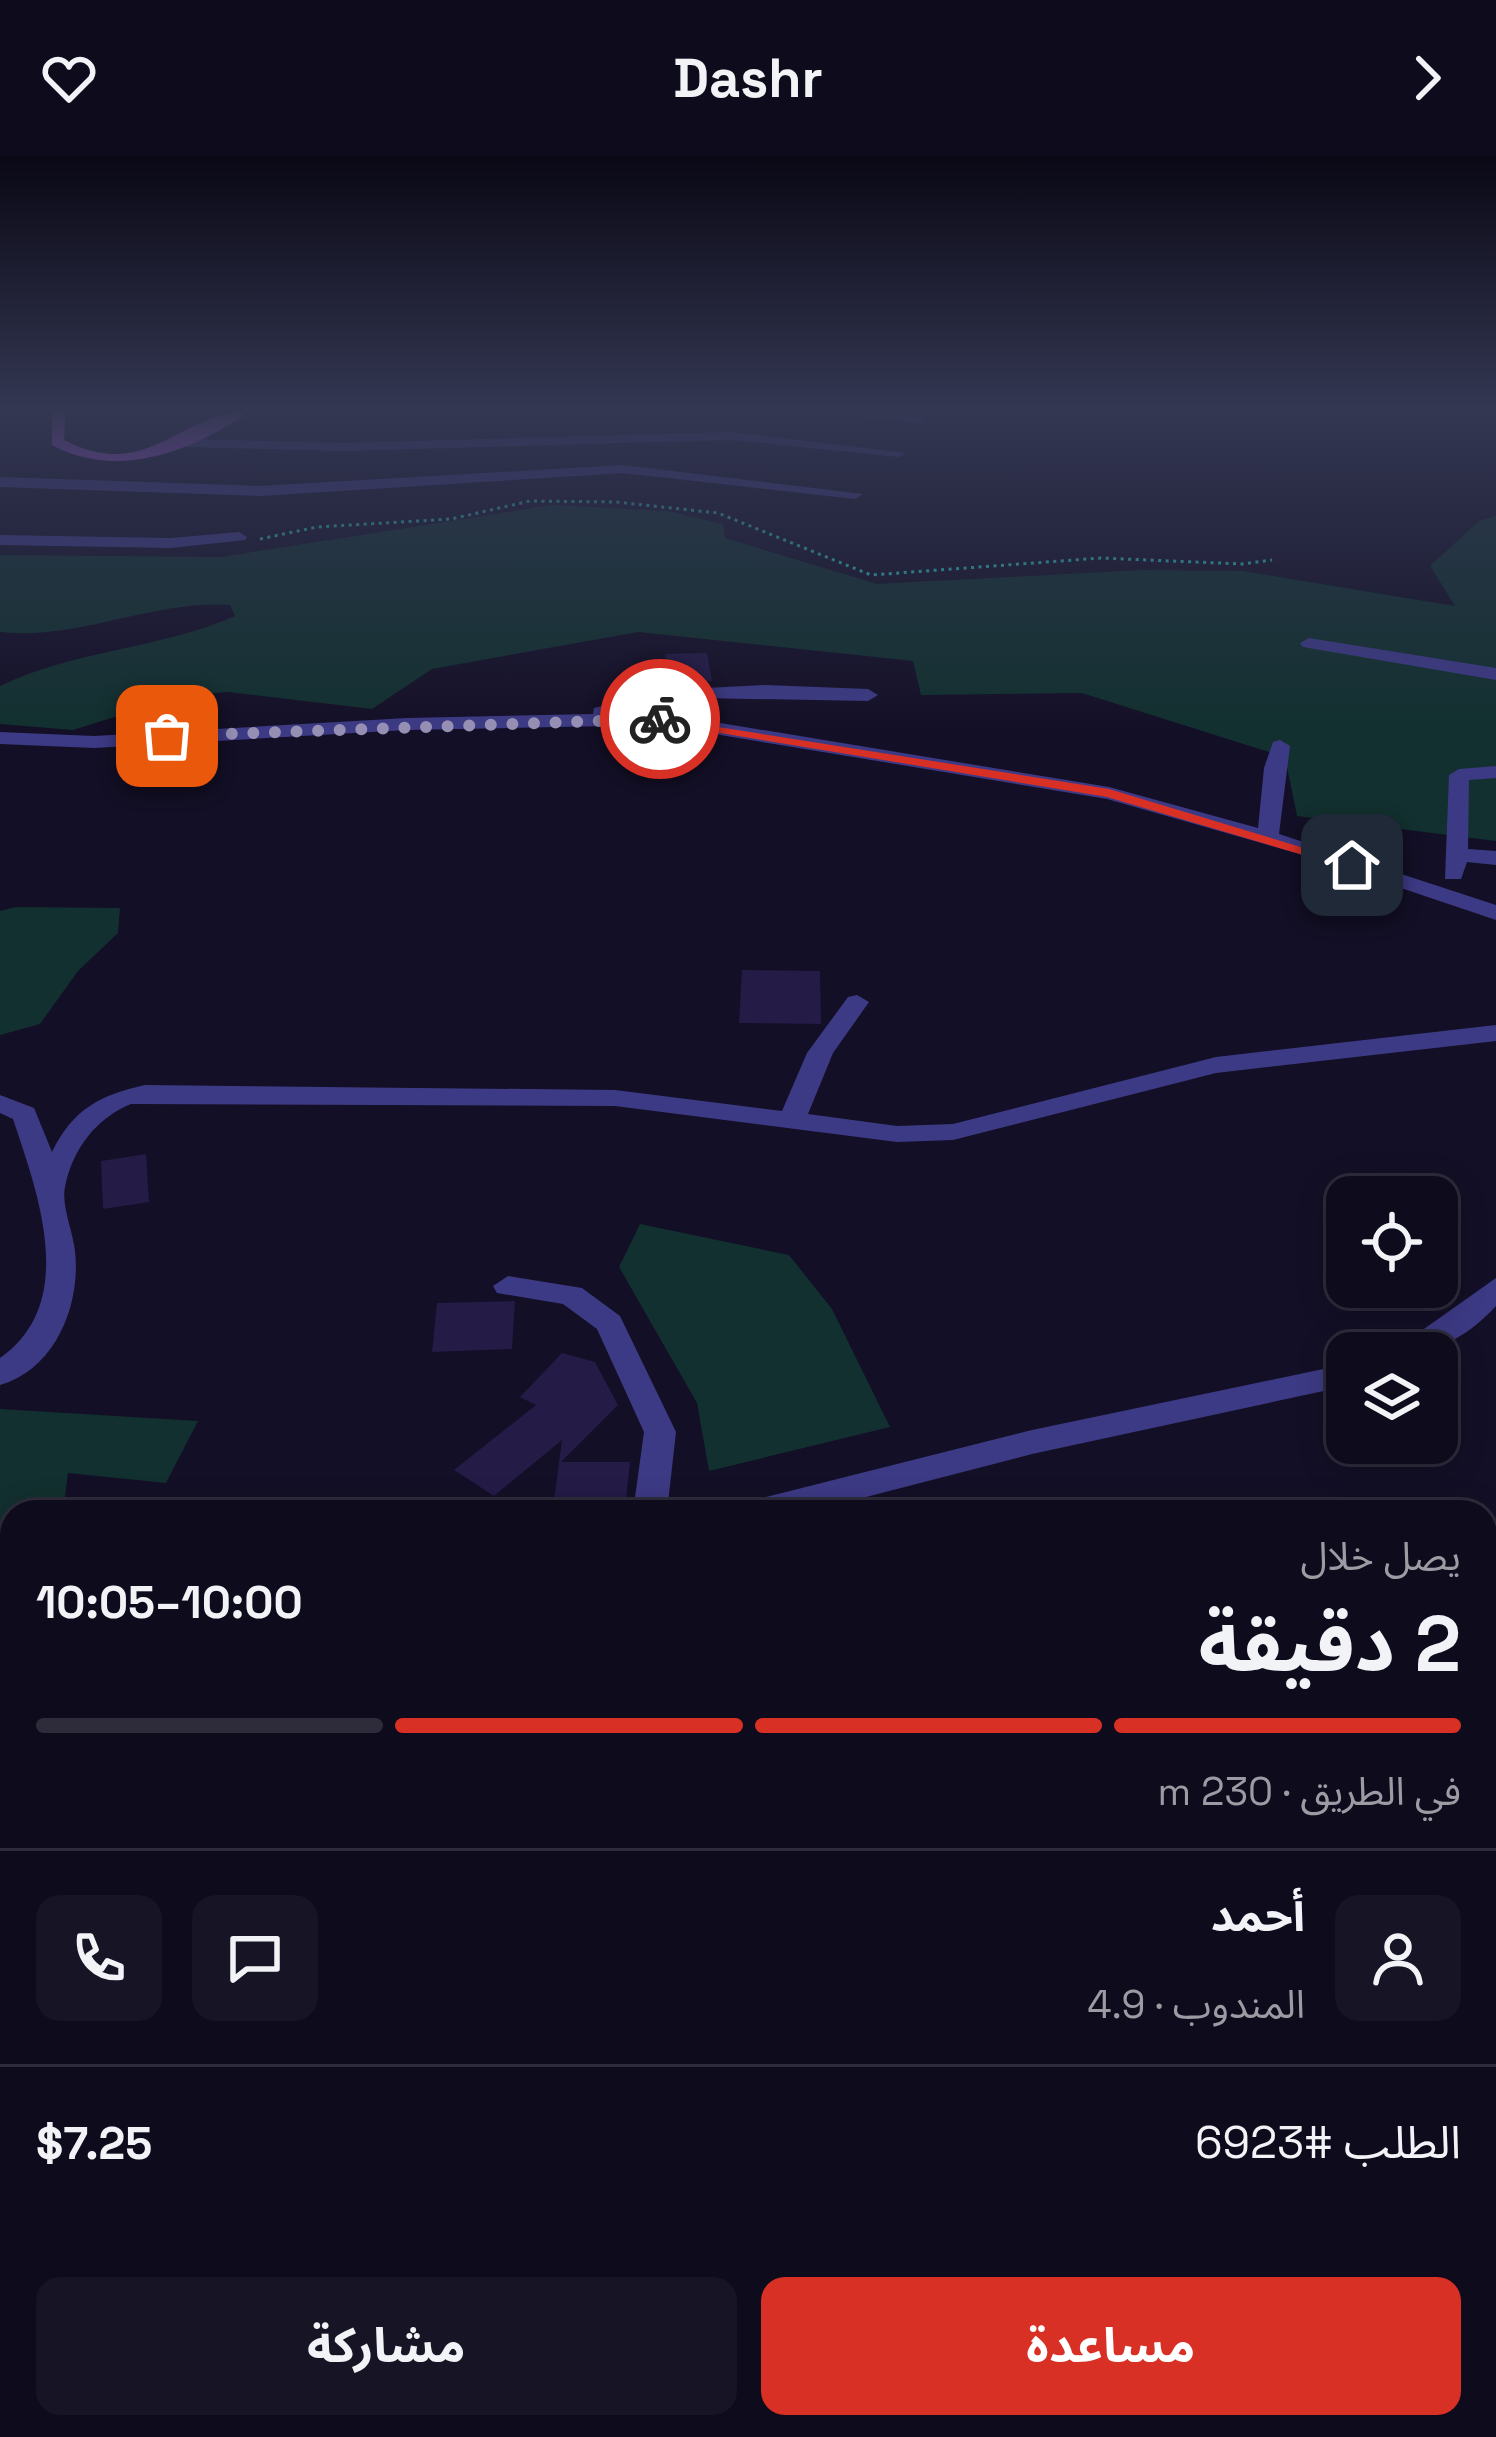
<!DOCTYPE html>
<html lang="ar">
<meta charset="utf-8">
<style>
body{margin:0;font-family:"Space Grotesk","Noto Sans Arabic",sans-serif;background:#171425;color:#f1f3f6;direction:rtl;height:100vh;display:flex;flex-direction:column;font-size:45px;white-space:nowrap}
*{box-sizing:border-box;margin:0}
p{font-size:39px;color:#9b9ba3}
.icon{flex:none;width:66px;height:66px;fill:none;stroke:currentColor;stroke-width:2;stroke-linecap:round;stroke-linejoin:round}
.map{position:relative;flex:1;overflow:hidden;direction:ltr}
.details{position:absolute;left:0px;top:1344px;width:1497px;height:939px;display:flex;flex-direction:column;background:#0e0b1c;border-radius:36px 36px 0 0;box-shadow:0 6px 30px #0003,0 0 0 3px #2e2b3b;direction:rtl}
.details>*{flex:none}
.fabs{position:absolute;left:1326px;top:1020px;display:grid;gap:24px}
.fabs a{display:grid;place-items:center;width:132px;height:132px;border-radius:24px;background:#0e0b1c;box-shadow:0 6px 30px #0003,0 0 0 3px #2e2b3b;font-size:60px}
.pin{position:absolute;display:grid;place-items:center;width:102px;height:102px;color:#fff;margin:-51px;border-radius:24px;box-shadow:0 6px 18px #0006}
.courier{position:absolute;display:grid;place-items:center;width:120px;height:120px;margin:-60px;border:9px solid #d93025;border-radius:50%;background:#fff;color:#222;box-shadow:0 3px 15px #0007}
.headline em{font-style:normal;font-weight:700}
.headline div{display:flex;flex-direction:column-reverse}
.headline{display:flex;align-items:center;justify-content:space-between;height:204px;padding:0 36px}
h1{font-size:78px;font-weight:700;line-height:90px}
.bar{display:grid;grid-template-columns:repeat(4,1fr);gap:18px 12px;align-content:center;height:144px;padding:0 36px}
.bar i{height:15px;border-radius:9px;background:#2e2b3b}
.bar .on{background:#d93025}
.bar p{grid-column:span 4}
.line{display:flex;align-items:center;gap:30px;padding:0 36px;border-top:3px solid #2e2b3b}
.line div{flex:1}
.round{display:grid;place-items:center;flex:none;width:126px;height:126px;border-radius:24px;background:#171425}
.primary-button{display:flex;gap:24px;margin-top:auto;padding:24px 36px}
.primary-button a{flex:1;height:138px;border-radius:24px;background:#d93025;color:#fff;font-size:48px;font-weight:700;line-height:138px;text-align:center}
.primary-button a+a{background:#171425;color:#f1f3f6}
header{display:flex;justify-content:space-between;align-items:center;height:156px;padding:0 36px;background:#0e0b1c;font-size:54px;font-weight:700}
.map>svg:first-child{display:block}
</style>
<header><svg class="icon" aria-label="forward" viewBox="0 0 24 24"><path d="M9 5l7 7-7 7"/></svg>Dashr<svg class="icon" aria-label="heart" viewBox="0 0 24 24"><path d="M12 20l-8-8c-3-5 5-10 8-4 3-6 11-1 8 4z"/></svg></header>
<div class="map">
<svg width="1496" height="2281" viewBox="0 0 1496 2281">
<rect width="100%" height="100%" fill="#130f26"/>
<!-- green -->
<path fill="#12302f" d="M553 349 667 355 723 368 725 382 877 428 1142 414 1243 415 1455 450 1430 410 1479 365 1496 360V685L1297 660 1285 601 1082 537 921 539 913 505 638 476 432 513 372 553 229 536 185 539 73 574 0 568V530C74 494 160 493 235 460L230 449C152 444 77 485 0 476V399L221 401Z
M16 751 120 752 118 777 78 815 40 868 0 879V755Z
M640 1068 789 1099 832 1153 890 1271 709 1315 697 1247 619 1111Z
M0 1253 198 1265 166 1327 68 1317 63 1356H12V1395L0 1393Z
M1485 1736 1496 1738V2281H0V2072L12 2063V2271H1485Z"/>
<!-- building -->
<path fill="#241b47" d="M707 497 712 525 669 526 665 498Z
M742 814 820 815 821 868 739 867Z
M146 998 149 1046 103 1053 101 1005Z
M515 1145 512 1193 432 1196 437 1147Z
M562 1197 595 1206 618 1249 561 1306H630L626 1344H554L562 1284 494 1340 454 1314 536 1249 520 1241Z"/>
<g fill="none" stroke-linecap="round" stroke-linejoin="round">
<!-- path -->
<path stroke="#2fb8b0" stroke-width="3" stroke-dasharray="3 4.5" stroke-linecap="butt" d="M260 383 317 371 451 363 530 345 616 346 718 357 871 419 1101 402 1242 408 1272 404"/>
<!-- minor -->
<path fill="#3d3a85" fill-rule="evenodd" d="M822 255H877L928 264 921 268Z
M732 276 906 297 899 301 732 284 343 295 187 291 180 287 187 283 343 287Z
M623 309 863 338 855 343 623 317 260 340 0 331V321L260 330Z
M239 376 247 381 245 384 171 392 0 389V379L171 382Z
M1309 482 1496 512V524L1303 491 1300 487Z
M766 529 868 533 878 539 868 545 700 542 615 558 660 557 1109 631 1258 672 1264 612 1273 586 1280 584 1290 590 1279 678 1496 749V764L1300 698 1107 643 660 569 407 574 94 592 0 588V576L94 580 407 562 593 558 594 552 667 534Z
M1496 610V622L1469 624 1468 693 1496 695V709L1467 706 1461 723H1445L1449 619 1459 613Z
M857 839 869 846 833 897 808 958 897 970 953 968 1216 901 1496 869V885L1216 917 953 984 897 986 615 950 131 948C96 962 72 994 65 1031 61 1049 73 1076 75 1095 81 1148 56 1213 0 1229V1202C79 1147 38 1038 13 963L0 957V939L34 952 52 996C73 953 100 939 145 929L615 934 782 955 807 897 848 841Z
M508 1120 582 1132 620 1160 676 1276 667 1356H633L644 1276 597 1173 563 1148 497 1137 493 1130Z
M1496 1122V1150C1464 1184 1436 1197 1390 1197Z
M1347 1208V1230L1032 1298 808 1356H741L746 1347 758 1343 1032 1274Z
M0 1406 12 1408V1436L0 1434Z
M1485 1844H1496V1886H1485Z
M319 2271H378L374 2281H315Z
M758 2271H813L809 2281H754Z"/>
<!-- major -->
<path fill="#c25bff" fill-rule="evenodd" d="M52 255H66L64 284C149 328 179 255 250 255 192 296 117 324 52 289Z"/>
</g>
<!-- sky -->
<linearGradient id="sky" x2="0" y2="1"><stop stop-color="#0a0815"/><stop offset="0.44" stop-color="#333752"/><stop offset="1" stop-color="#333752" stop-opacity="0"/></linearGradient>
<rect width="1496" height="575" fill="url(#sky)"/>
<!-- route -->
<path fill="#d93025" d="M655 561 1109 633 1360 709 1347 712 1107 641 660 567Z"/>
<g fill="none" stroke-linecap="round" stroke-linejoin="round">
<!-- done -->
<path stroke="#948fb3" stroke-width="12" stroke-dasharray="0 21.6" d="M167 580 660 563"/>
</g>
</svg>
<div class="fabs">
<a><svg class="icon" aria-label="locate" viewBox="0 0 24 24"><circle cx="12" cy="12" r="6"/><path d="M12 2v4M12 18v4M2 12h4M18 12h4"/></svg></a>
<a><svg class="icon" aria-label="layers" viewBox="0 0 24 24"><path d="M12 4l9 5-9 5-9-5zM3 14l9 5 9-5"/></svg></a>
</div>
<div class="pin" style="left:167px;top:580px;background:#ea580c"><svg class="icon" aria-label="bag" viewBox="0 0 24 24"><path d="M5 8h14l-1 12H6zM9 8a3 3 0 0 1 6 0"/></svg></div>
<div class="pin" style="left:1352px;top:709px;background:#1f2937"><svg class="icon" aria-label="home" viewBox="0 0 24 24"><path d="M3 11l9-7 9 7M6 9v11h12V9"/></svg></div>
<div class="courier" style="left:660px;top:563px"><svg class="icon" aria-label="bike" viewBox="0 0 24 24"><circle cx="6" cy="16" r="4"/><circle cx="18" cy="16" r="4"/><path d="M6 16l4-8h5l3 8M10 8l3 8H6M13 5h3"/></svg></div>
<section class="details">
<div class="headline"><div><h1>2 دقيقة</h1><p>يصل خلال</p></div><em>10:00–10:05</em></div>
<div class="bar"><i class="on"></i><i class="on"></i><i class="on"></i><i></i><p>في الطريق · 230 m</p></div>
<div class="line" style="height:216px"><a class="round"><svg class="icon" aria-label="person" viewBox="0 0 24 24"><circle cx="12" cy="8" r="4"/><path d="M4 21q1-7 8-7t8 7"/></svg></a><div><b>أحمد</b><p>المندوب · 4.9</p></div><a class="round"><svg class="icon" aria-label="chat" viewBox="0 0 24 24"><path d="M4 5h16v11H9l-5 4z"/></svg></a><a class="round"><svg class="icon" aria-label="phone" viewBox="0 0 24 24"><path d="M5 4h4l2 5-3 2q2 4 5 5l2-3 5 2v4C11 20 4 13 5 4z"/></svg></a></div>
<div class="line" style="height:156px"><div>الطلب #6923</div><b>$7.25</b></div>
<div class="primary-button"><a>مساعدة</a><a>مشاركة</a></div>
</section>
</div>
